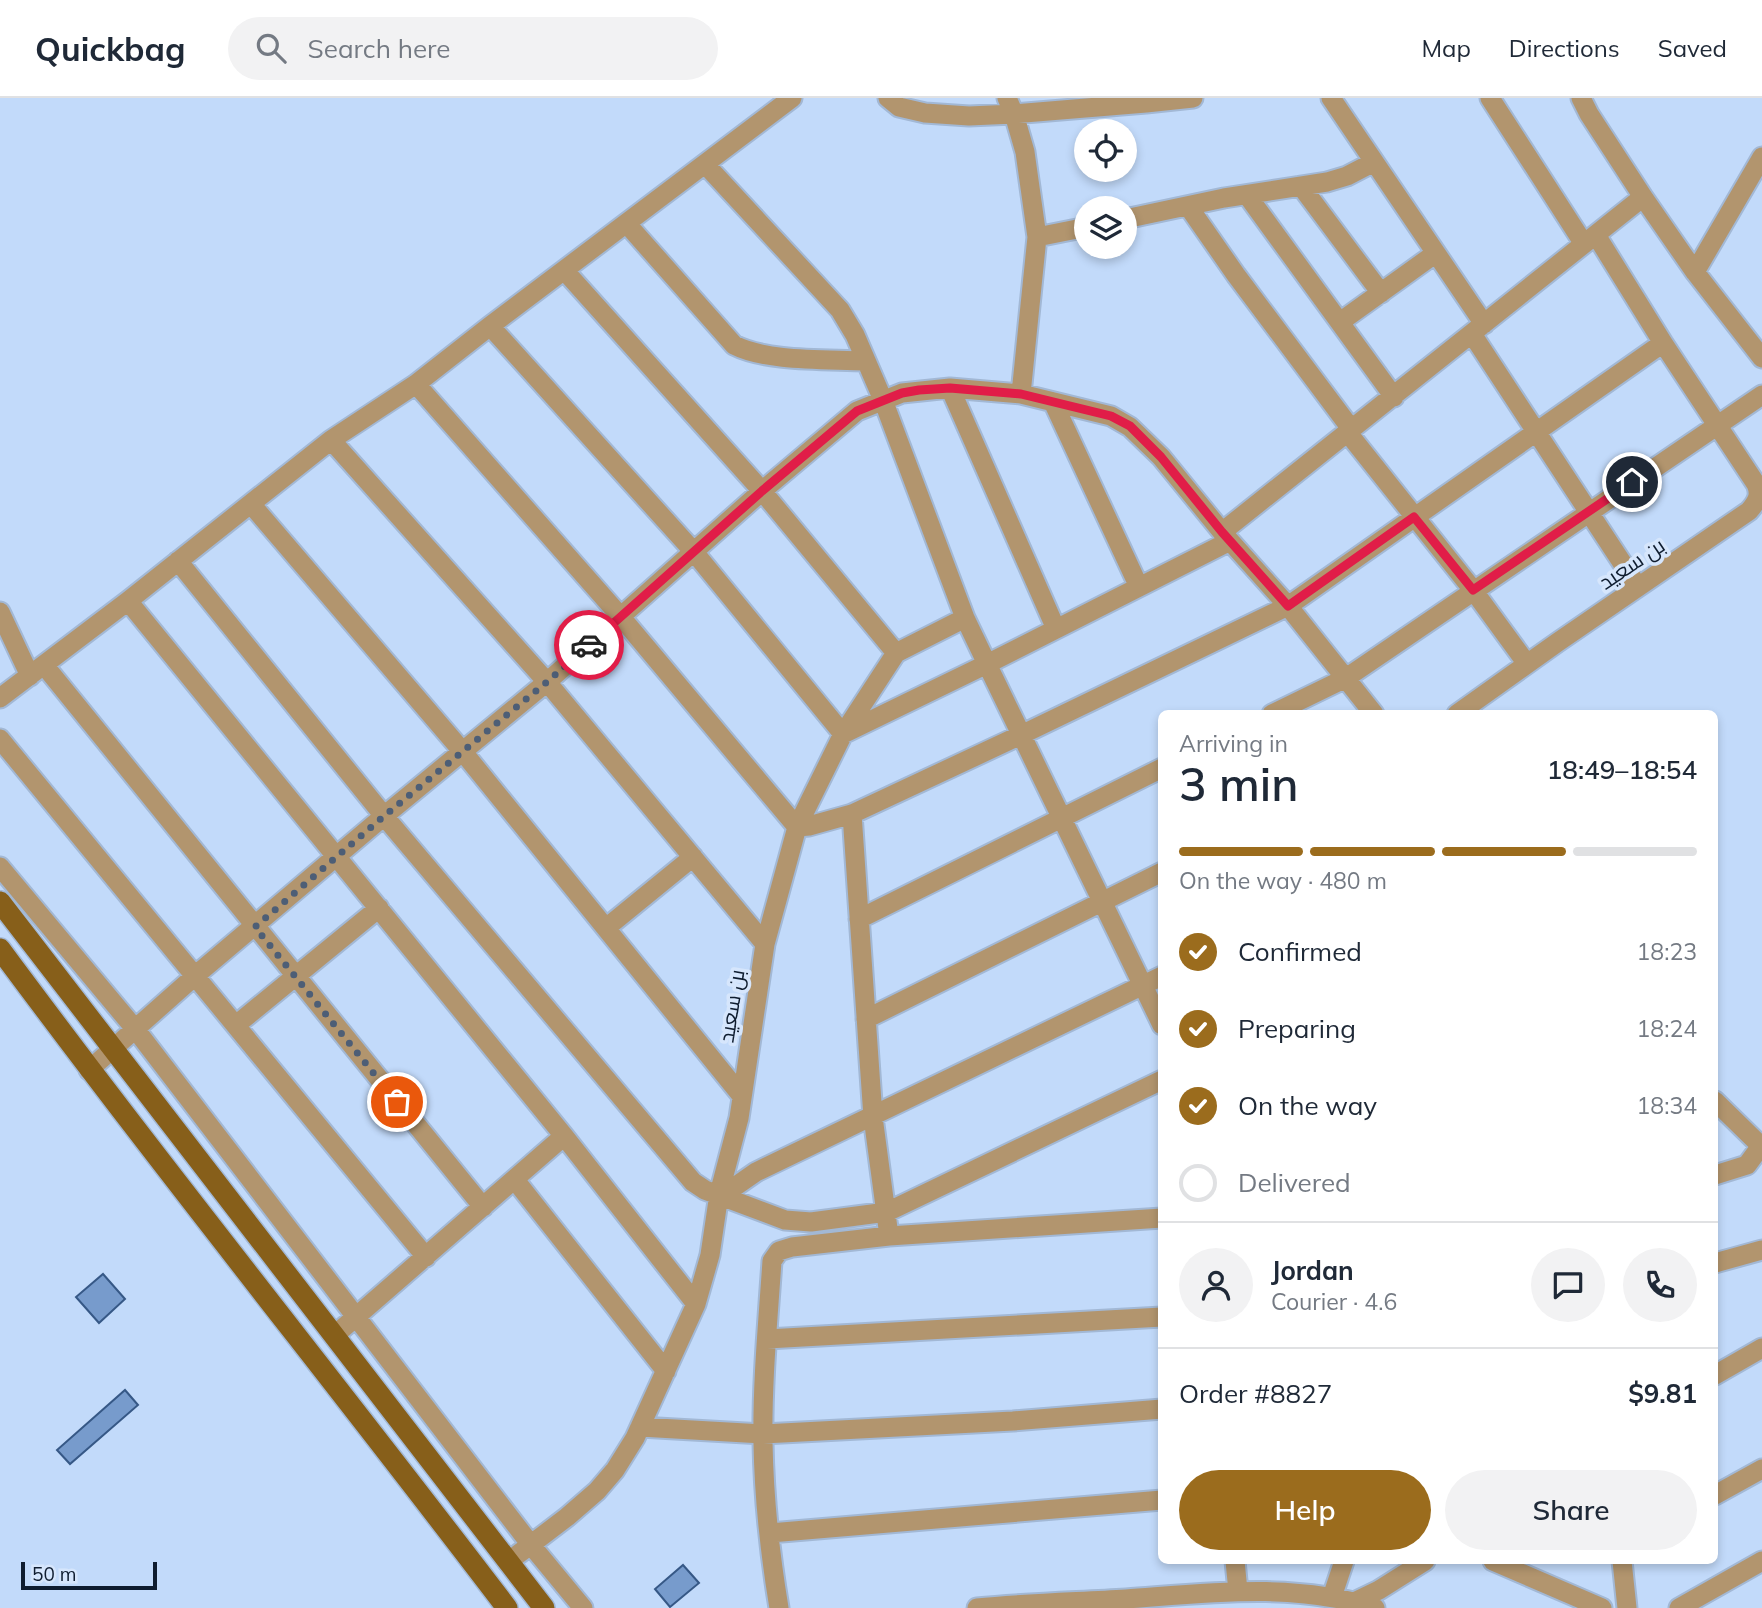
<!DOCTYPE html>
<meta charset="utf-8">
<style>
body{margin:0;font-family:Mulish,Cairo,sans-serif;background:#f2f2f3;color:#1f2937;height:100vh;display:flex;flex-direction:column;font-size:26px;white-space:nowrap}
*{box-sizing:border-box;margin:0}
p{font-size:23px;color:#747a83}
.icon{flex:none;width:38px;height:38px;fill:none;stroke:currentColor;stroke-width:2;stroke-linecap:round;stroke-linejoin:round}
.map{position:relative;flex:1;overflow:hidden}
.side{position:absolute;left:1158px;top:612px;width:560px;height:854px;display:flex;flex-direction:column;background:#fff;border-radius:10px;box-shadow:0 4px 10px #0003}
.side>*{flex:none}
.buttons{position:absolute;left:1074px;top:21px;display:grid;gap:14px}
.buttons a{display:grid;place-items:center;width:63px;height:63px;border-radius:50%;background:#fff;box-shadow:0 4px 10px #0003;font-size:35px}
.scale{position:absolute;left:21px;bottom:18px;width:136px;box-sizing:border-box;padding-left:7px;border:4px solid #0e1c2f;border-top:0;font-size:19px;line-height:24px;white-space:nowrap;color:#0e1c2f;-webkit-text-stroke:5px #d6e6fc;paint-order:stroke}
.pin{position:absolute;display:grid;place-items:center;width:60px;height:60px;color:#fff;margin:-30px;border:4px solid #fff;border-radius:50%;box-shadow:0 2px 7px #0007}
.courier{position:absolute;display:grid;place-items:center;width:70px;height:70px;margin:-35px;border:5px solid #e11d48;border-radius:50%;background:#fff;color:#222;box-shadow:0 2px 9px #0007}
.head em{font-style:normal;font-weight:600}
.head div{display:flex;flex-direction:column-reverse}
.head{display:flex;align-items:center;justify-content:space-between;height:119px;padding:0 21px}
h1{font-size:46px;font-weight:600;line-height:52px}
.bar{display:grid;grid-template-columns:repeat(4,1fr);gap:10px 7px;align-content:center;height:84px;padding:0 21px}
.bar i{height:9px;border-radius:5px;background:#e0e1e3}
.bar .active{background:#9b6c1d}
.bar p{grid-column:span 4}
.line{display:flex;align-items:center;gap:18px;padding:0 21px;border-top:2px solid #e0e1e3}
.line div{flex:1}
.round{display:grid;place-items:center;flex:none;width:74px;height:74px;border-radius:37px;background:#f2f2f3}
ol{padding:0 21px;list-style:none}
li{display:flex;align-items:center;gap:21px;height:77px}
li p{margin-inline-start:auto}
li .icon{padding:7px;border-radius:50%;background:#9b6c1d;color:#fff;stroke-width:4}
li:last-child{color:#747a83}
li i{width:38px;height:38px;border:4px solid #e0e1e3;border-radius:50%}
.action{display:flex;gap:14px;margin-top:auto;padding:14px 21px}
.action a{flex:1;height:80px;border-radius:42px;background:#9b6c1d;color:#fff;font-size:28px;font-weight:600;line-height:80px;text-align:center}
.action a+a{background:#f2f2f3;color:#1f2937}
header{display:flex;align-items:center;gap:42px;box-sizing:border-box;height:98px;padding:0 35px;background:#fff;border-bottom:2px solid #e0e1e3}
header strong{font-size:33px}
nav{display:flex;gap:38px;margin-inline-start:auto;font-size:24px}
.search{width:490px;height:63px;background:#f2f2f3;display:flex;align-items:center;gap:18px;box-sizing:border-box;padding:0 24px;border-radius:38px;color:#747a83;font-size:26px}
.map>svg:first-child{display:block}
</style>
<header>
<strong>Quickbag</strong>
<div class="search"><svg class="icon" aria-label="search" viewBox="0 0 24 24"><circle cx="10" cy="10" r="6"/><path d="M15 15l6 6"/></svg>Search here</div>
<nav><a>Map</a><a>Directions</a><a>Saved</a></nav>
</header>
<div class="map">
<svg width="1762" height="1510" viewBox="0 0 1762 1510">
<rect width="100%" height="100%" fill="#c2dafa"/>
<!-- building -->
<path fill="#779bcc" stroke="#365886" stroke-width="2" d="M103 1176 125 1201 99 1225 76 1199Z
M125 1292 138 1307 70 1366 57 1352Z
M683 1467 699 1485 670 1509 655 1491Z"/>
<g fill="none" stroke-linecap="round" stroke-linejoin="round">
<defs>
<path id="street" d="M888 0 899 9 925 15 969 18 1014 16 1146 5 1144 0
M1007 0 1014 16 1025 54 1037 139 1021 296
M1331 0 1484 226
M1490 0 1584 146
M1581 0 1589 16 1643 99 1695 174 1762 260
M1146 5 1193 0
M705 66 840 212 855 237 883 302 965 520
M1301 88 1381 195
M1247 97 1394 299
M1188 108 1236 177 1352 332
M1125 121 1224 100 1327 84 1347 78 1374 64
M627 126 734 247C767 264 827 261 865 263
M1037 139 1087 129
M564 172 762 393 896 555
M1695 174 1762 59
M1340 224 1436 155
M490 228 694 454 843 636 987 566 1162 927
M1472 236 1638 489
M416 286 621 519 797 729 809 728 852 716 1023 636 1288 508 1663 245
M950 290 1056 531
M1053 304 1139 489
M1348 335 1473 492 1527 566
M331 342 547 584 765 846
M251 406 463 654 741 997
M1222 434 1643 99
M178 463 384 718 693 1084 705 1092 785 1122 811 1124 887 1114 1162 982
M128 503 564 1038 696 1206 635 1340 615 1372 597 1393 567 1419 508 1464
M0 514 30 578
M896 555 965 520 987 566 1230 443
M44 567 483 1109
M0 600 128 503 331 342 416 286 490 228 792 0
M1272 616 1346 580 1762 297
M1457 616 1558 544 1749 413C1757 404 1761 397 1756 386L1663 245 1596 137
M0 641 426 1159
M852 716 873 1019 889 1138 1162 1120
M0 769 136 932 531 1447 583 1510
M859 821 1162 670
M606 830 693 759
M866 921 1162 774
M236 927 379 810
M89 972 196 877 384 718 547 584 762 393 857 313 902 295 950 290 1021 296 1111 318 1130 329 1161 359 1222 434 1288 508 1374 616
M1715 1003 1762 1049
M1715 1077 1747 1067 1761 1048
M515 1082 666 1273
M723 1097 756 1074 1162 878
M1715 1165 1762 1152
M696 1206 710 1157 719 1096 739 1020 765 846 797 729 843 636 896 555
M335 1237 564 1038
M767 1241 1162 1219
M1715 1277 1762 1250
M640 1329 763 1336 1013 1323 1162 1311
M1715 1397 1762 1371
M770 1435 1162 1402
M1235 1463 1238 1493
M1493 1463 1602 1510
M1622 1463 1627 1510
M1332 1499 1344 1463
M1350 1506 1379 1492 1425 1463
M779 1510C770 1456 764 1399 763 1345 762 1284 768 1223 772 1163L779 1153 792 1149 889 1138
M977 1510C1026 1505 1076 1504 1126 1501 1209 1495 1294 1484 1375 1510
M1679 1510 1762 1463"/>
<path id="primary" d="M0 804 544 1510
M0 851C165 1074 339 1289 507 1510"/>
</defs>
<!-- street casing -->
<use href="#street" stroke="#a2b8d5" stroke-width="23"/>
<!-- primary casing -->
<use href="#primary" stroke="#a2b8d5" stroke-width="24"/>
<!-- street -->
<use href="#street" stroke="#b2956e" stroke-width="19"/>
<!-- primary -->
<use href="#primary" stroke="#875f1a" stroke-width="21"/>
</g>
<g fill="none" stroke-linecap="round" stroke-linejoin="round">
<!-- done -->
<path stroke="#4d5e76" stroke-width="7" stroke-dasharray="0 12.6" d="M397 1004 255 829 384 718 547 584 589 547"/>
<!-- route -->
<path stroke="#e11d48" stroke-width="9" d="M589 547 762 393 857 313 902 295 919 292 950 290 1021 296 1111 318 1130 328 1161 359 1222 434 1288 508 1414 419 1473 492 1632 384"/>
</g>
<g text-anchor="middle" stroke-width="7" stroke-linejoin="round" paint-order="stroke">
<!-- street labels -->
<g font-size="21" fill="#0e1c2f" stroke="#d6e6fc">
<text transform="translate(1632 466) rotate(-34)" y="7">بن سعيد</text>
<text transform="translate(732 908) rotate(-81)" y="7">بن سعيد</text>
</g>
</g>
</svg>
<div class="buttons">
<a><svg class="icon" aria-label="locate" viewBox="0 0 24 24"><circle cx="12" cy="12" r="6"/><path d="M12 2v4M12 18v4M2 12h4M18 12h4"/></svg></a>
<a><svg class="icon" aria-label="layers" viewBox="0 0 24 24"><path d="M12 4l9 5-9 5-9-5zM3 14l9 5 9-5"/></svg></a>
</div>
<div class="scale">50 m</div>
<div class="pin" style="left:397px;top:1004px;background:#ea580c"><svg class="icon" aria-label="bag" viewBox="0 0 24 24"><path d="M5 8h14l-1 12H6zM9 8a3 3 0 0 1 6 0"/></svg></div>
<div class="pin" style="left:1632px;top:384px;background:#1f2937"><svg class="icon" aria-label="home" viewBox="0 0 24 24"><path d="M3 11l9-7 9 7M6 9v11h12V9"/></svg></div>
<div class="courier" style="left:589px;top:547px"><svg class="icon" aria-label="car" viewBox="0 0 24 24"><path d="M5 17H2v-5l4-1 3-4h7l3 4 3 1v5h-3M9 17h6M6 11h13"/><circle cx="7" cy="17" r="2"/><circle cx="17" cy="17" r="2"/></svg></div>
<section class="side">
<div class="head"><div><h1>3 min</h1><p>Arriving in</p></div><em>18:49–18:54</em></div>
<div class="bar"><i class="active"></i><i class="active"></i><i class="active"></i><i></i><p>On the way · 480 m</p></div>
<ol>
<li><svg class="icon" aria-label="check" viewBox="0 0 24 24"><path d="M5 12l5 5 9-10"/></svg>Confirmed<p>18:23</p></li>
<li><svg class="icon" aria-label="check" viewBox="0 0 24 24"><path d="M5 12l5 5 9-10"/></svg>Preparing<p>18:24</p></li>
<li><svg class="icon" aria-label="check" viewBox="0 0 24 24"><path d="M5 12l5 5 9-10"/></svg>On the way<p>18:34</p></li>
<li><i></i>Delivered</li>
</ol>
<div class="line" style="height:126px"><a class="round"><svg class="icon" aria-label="person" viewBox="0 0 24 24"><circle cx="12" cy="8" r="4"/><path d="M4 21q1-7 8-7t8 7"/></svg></a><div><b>Jordan</b><p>Courier · 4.6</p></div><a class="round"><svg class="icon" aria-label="chat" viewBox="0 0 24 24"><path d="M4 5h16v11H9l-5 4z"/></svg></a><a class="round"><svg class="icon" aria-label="phone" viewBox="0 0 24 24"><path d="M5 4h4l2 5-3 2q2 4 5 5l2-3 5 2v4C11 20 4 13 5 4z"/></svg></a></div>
<div class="line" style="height:91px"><div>Order #8827</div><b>$9.81</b></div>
<div class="action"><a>Help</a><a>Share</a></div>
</section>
</div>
